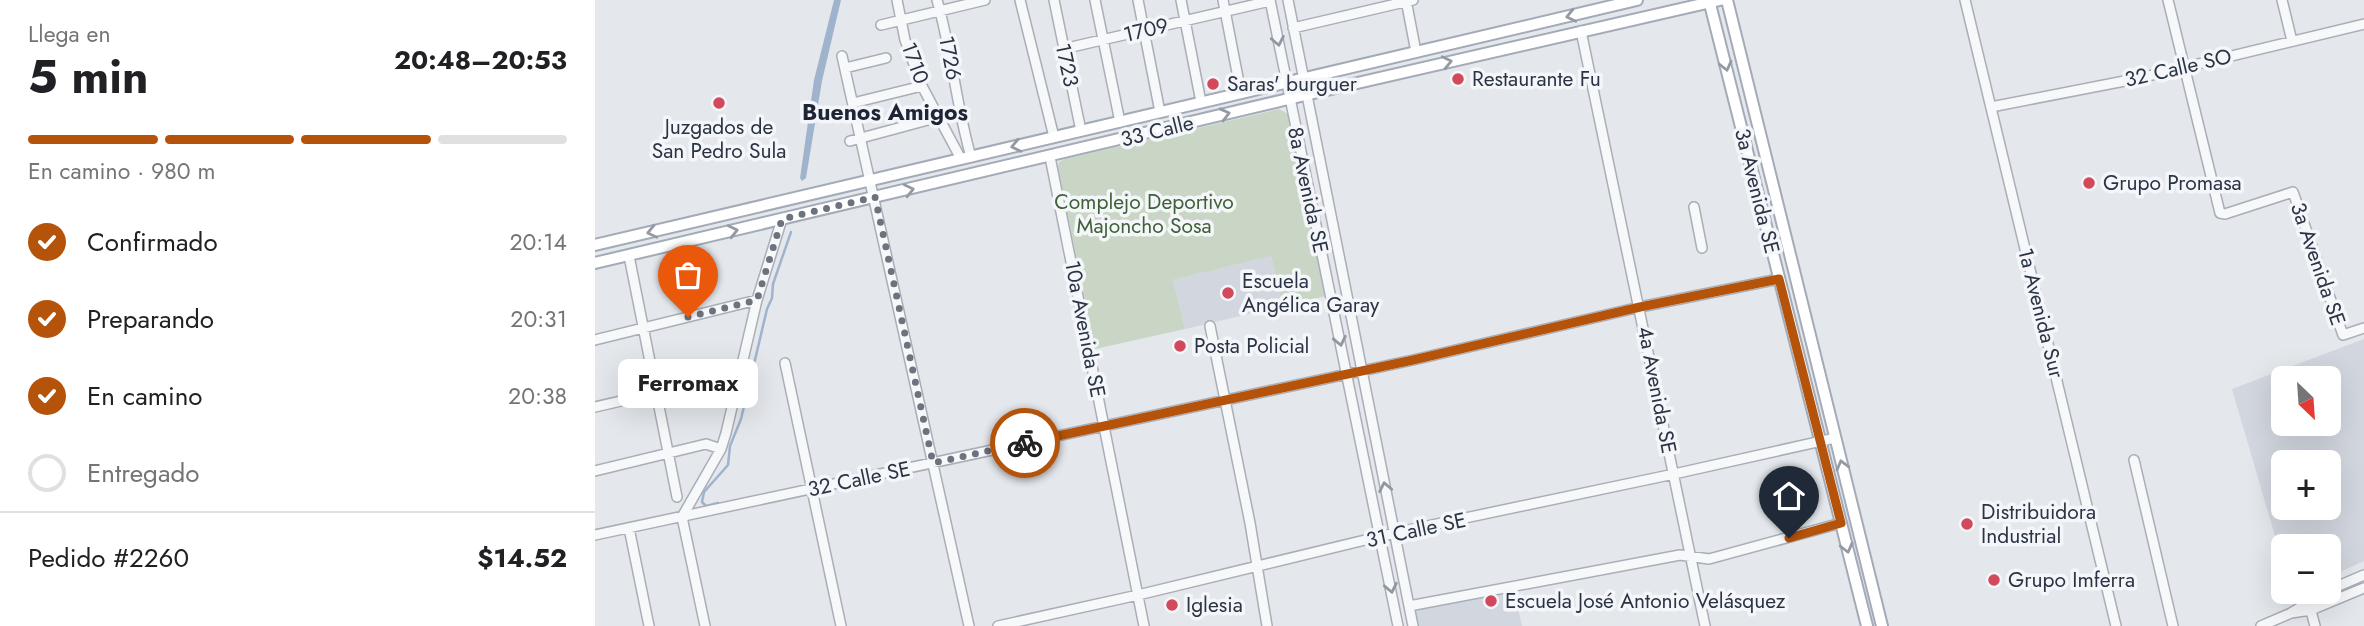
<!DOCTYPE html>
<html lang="es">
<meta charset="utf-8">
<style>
body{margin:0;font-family:Jost,sans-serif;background:#f6f6f6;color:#202124;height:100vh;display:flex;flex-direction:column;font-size:26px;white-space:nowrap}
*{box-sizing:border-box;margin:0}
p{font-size:23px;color:#757577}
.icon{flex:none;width:38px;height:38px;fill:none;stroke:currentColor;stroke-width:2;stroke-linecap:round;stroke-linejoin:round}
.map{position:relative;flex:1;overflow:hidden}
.panel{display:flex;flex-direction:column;background:#fff;width:595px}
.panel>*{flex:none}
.needle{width:46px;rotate:155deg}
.tools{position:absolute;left:1676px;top:366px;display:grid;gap:14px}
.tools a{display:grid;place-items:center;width:70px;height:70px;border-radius:10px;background:#fff;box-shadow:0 7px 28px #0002;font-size:35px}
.pin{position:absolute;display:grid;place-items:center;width:60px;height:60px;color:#fff;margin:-72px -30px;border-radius:50% 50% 50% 0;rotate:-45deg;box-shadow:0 0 7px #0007}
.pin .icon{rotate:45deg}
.courier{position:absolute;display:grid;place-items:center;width:70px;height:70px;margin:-35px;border:5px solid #b45309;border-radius:50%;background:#fff;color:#222;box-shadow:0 2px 9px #0007}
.bubble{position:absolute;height:49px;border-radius:10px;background:#fff;box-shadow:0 7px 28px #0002;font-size:23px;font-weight:700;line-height:49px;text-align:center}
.headline em{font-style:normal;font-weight:700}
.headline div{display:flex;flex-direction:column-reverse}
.headline{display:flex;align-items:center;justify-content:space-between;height:119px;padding:0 28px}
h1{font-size:46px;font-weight:700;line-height:52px}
.bar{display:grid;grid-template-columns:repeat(4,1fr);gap:10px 7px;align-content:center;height:84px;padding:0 28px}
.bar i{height:9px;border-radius:5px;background:#e0e0e0}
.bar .active{background:#b45309}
.bar p{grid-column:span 4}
.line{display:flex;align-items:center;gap:18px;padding:0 28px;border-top:2px solid #e0e0e0}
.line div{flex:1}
ol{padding:0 28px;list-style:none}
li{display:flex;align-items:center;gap:21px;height:77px}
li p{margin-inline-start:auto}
li .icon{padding:7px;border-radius:50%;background:#b45309;color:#fff;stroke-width:4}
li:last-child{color:#757577}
li i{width:38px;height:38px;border:4px solid #e0e0e0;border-radius:50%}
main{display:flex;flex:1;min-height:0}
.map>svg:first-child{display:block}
</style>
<main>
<section class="panel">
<div class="headline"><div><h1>5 min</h1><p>Llega en</p></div><em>20:48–20:53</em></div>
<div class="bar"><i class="active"></i><i class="active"></i><i class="active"></i><i></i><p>En camino · 980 m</p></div>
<ol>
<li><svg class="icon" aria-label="check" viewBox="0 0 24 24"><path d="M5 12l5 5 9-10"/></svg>Confirmado<p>20:14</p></li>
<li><svg class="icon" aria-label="check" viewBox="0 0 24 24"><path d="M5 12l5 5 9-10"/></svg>Preparando<p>20:31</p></li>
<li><svg class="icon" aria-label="check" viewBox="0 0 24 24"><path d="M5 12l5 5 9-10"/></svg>En camino<p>20:38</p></li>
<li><i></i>Entregado</li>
</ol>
<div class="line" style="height:91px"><div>Pedido #2260</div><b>$14.52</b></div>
</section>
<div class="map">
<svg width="1769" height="626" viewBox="0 0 1769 626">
<rect width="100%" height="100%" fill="#e4e7ec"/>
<!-- built -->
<path fill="#d2d6de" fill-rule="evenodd" d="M676 256 688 306 590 329 578 280Z
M1769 339V561L1734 577V546H1689V567L1637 389ZM1734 378V424H1689V378ZM1734 462V508H1689V462Z
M919 591 927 626H823L820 611Z"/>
<!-- green -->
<path fill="#c9d6c5" d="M684 109 693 114 694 119 731 296 688 306 676 256 578 280 590 329 500 349 463 167 464 162 470 159Z"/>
<!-- water -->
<path fill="#9fb4cc" d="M239 0H246L227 81 211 178 207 181 205 178 219 80Z"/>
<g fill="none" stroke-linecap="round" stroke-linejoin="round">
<!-- stream -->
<path stroke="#9fb4cc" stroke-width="2.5" d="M123 503 111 506 107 502 109 492 133 465 135 446 146 419 172 309 177 298 178 284 196 232"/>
<defs>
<path id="minor" d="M302 0 310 40 327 86 366 159
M342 0C357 52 361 105 376 157
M425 0 459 137
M459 0 486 131
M500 0 525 122
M543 0 565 112
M586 0 606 102
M628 0 646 93
M675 0 803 626
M693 0 818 626
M811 0 821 52
M1370 0 1521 626
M1573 0 1625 213 1630 214 1698 192 1748 335 1769 328
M1687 0 1697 41
M286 25 390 0
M698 28 818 0
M986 31 1110 626
M468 49 675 1
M247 56 374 626
M250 68 291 58
M258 103 327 86
M1396 107 1545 78 1769 24
M255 141 344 117
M455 157 549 626
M1099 207 1107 248
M34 256 82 497
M615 326 655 523 672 626
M0 340 162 300
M190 363 246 626
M0 407 147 373
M1539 460 1578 626
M0 471 111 444 126 449
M34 528 54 626
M0 535 818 360 1045 307 1184 279
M1734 590 1769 575
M814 606 1085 555 1114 559 1246 523
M1715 607 1720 626
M1696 613 1716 610 1769 588
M110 626 87 517 126 449 131 433 162 300 187 219
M403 626 543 595 799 533 1079 474 1240 438
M1666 626 1696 613 1732 592"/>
<path id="major" d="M1114 0 1272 626
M1132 0 1287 626
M0 245 1042 0
M0 263 710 95 1125 0"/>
</defs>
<!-- minor casing -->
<use href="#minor" stroke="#a9aeb7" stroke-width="12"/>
<!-- major casing -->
<use href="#major" stroke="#a3abb8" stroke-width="14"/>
<!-- minor -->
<use href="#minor" stroke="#f7f8fa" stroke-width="9"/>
<!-- major -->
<use href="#major" stroke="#fff" stroke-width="10"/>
</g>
<!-- one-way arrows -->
<defs><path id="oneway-chevron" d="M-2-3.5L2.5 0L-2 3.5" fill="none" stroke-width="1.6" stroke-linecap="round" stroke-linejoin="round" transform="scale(1.75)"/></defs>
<g stroke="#959aa2">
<use href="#oneway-chevron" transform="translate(976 16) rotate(167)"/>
<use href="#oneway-chevron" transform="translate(852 62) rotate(-13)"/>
<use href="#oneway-chevron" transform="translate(1131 66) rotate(76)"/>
<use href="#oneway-chevron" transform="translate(630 114) rotate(-14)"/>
<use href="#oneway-chevron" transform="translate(421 146) rotate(167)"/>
<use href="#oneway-chevron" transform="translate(314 190) rotate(-13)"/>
<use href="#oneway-chevron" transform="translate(138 231) rotate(-13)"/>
<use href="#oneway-chevron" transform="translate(57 232) rotate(167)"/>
<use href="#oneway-chevron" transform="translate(1247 465) rotate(-105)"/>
<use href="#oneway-chevron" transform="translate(1252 548) rotate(76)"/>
</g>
<g stroke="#9196a0">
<use href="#oneway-chevron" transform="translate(683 41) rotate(79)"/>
<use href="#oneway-chevron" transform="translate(745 341) rotate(78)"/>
<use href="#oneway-chevron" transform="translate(790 487) rotate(-101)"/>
<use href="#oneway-chevron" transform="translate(796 588) rotate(78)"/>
</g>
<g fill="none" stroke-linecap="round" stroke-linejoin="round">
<!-- done -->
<path stroke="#6c737f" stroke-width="7" stroke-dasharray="0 12.6" d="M93 317 162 300 187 219 280 197 338 463 430 443"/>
<!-- route -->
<path stroke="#b45309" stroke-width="9" d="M430 443 818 360 1045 307 1184 279 1246 523 1194 538"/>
</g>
<!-- markers -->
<g fill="#d1495b" stroke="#f4f6f9" stroke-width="2.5">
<circle cx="863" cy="79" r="7"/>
<circle cx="618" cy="84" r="7"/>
<circle cx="124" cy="103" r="7"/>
<circle cx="1494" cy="183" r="7"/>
<circle cx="633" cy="293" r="7"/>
<circle cx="585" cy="346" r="7"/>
<circle cx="1372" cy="524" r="7"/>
<circle cx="1399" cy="580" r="7"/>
<circle cx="896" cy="601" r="7"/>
<circle cx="577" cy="605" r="7"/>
</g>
<g text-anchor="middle" stroke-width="7" stroke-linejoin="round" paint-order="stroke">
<!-- street labels -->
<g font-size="21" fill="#2b3445" stroke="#f4f6f9">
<text transform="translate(551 30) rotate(-13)" y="7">1709</text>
<text transform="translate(355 58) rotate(79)" y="7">1726</text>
<text transform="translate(320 63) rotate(70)" y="7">1710</text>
<text transform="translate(472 65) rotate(78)" y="7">1723</text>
<text transform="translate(1583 68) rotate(-13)" y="7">32 Calle SO</text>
<text transform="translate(562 131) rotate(-14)" y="7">33 Calle</text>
<text transform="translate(713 190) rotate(78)" y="7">8a Avenida SE</text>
<text transform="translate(1162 191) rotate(76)" y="7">3a Avenida SE</text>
<text transform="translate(1723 264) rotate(71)" y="7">3a Avenida SE</text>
<text transform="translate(1446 313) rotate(76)" y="7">1a Avenida Sur</text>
<text transform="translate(490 329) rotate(79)" y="7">10a Avenida SE</text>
<text transform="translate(1062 390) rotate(79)" y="7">4a Avenida SE</text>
<text transform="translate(264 479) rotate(-12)" y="7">32 Calle SE</text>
<text transform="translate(821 530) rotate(-12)" y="7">31 Calle SE</text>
</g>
<!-- poi labels -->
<g font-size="21" fill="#2b3445" stroke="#f4f6f9" text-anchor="start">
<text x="877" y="86">Restaurante Fu</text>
<text x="632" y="91">Saras' burguer</text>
<text x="124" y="134" text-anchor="middle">Juzgados de<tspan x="124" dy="24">San Pedro Sula</tspan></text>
<text x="1508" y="190">Grupo Promasa</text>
<text x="647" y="288">Escuela<tspan x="647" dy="24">Angélica Garay</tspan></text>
<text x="599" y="353">Posta Policial</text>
<text x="1386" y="519">Distribuidora<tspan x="1386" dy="24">Industrial</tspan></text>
<text x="1413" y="587">Grupo Imferra</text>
<text x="910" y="608">Escuela José Antonio Velásquez</text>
<text x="591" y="612">Iglesia</text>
</g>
<!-- park labels -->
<g font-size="21" fill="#3f6138" stroke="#f4f6f9">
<text x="549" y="209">Complejo Deportivo<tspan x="549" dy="24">Majoncho Sosa</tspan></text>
</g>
<!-- neighbourhood labels -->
<g font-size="23" font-weight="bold" fill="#1d2536" stroke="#f4f6f9">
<text x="290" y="120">Buenos Amigos</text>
</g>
</g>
</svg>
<div class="tools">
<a><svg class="needle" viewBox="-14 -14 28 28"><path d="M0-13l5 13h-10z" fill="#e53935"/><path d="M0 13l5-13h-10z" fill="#757577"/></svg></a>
<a>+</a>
<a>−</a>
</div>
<div class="pin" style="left:93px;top:317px;background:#ea580c"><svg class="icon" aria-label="bag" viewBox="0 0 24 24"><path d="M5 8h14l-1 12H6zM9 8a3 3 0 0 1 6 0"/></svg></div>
<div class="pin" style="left:1194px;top:538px;background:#1f2937"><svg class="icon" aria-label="home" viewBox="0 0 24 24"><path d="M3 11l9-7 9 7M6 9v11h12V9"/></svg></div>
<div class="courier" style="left:430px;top:443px"><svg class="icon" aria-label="bike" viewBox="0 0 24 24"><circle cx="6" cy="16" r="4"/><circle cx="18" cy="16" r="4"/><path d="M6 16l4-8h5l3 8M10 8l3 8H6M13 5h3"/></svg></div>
<div class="bubble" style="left:23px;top:359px;width:140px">Ferromax</div>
</div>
</main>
